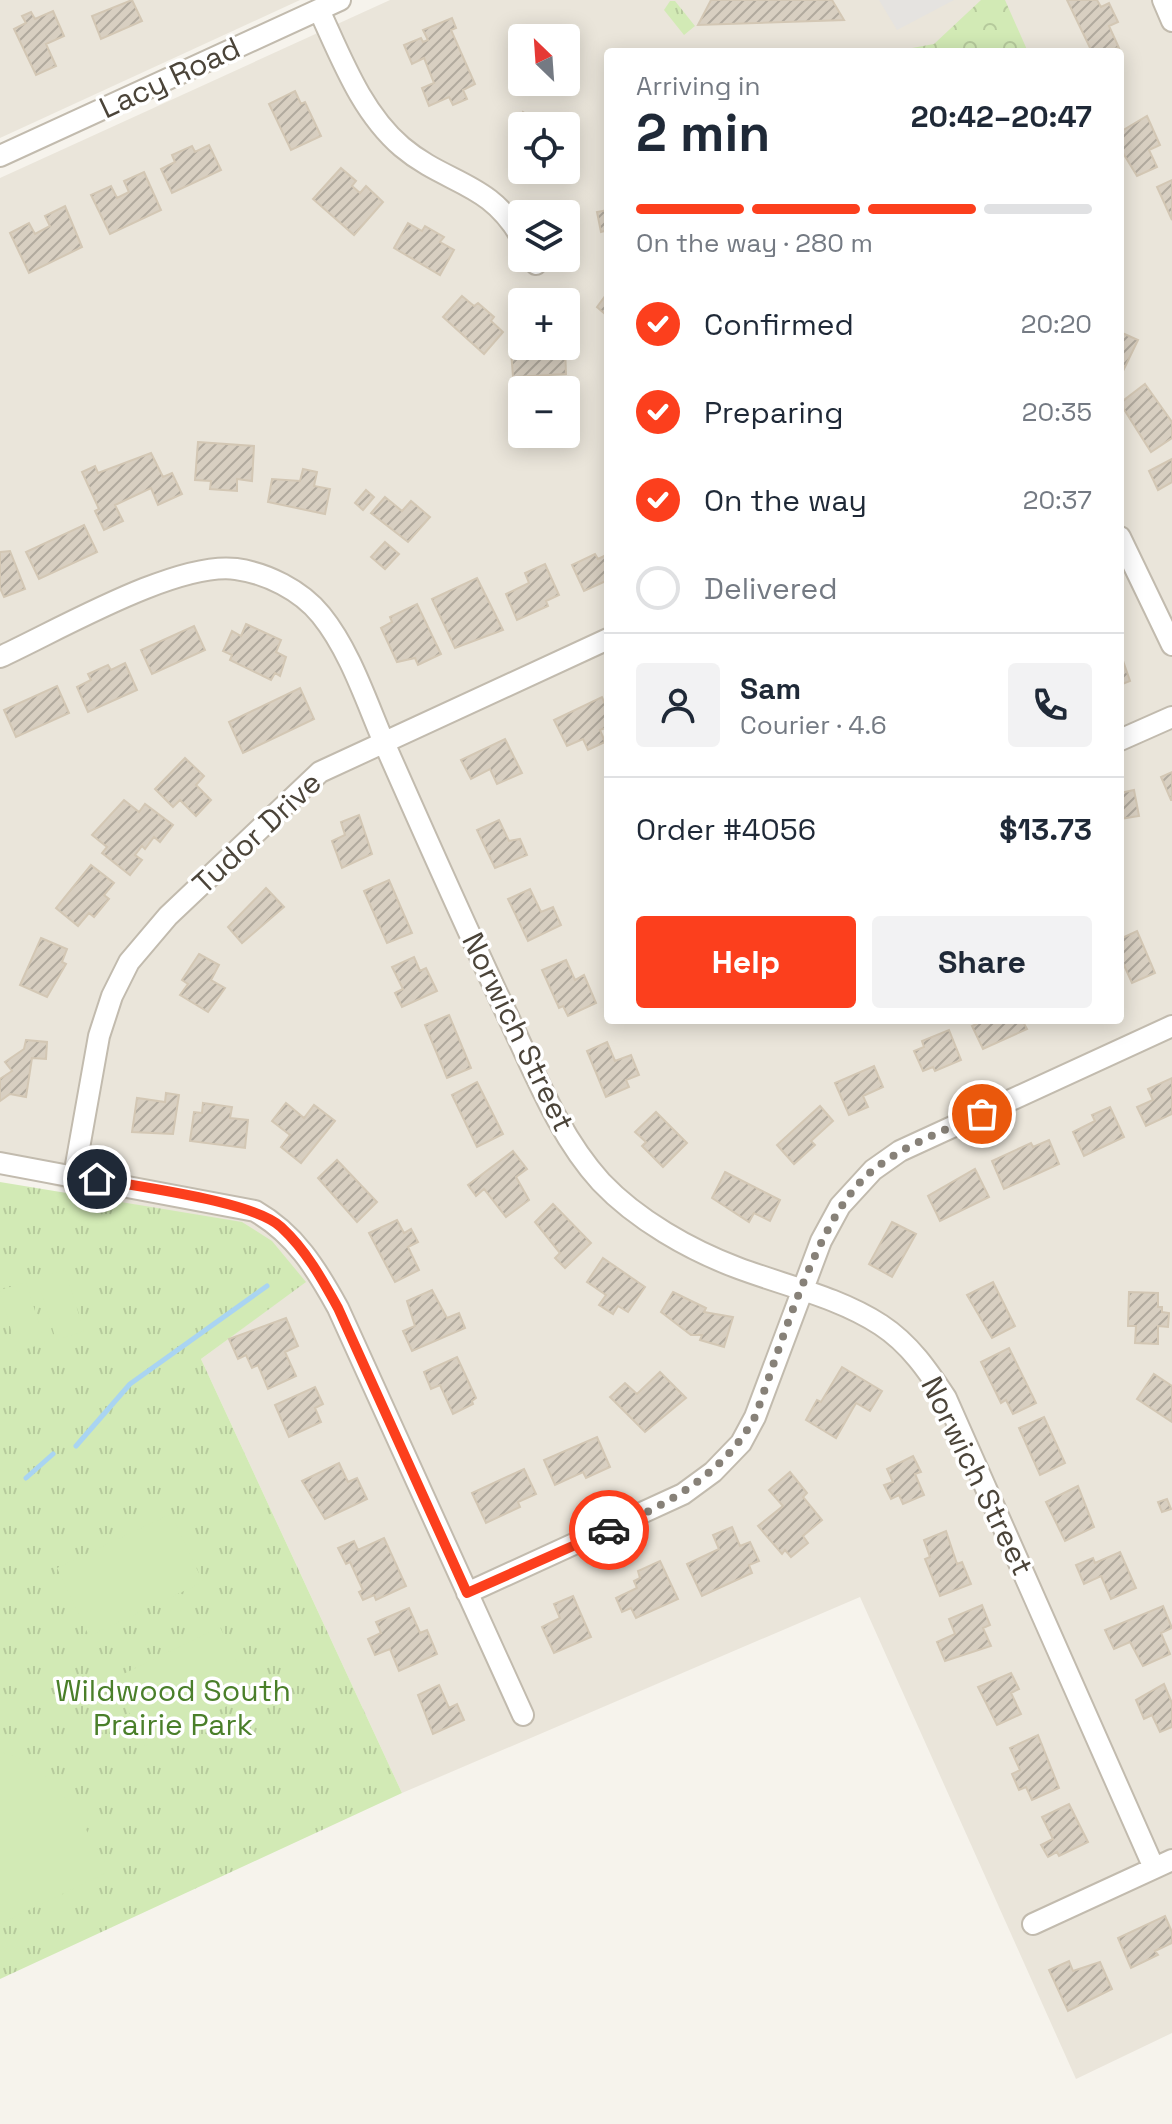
<!DOCTYPE html>
<meta charset="utf-8">
<style>
body{margin:0;font-family:"Space Grotesk",sans-serif;background:#f2f2f3;color:#1f2937;height:100vh;display:flex;flex-direction:column;font-size:30px;white-space:nowrap}
*{box-sizing:border-box;margin:0}
p{font-size:26px;color:#747a83}
.icon{flex:none;width:44px;height:44px;fill:none;stroke:currentColor;stroke-width:2;stroke-linecap:round;stroke-linejoin:round}
.map{position:relative;flex:1;overflow:hidden}
.details{position:absolute;left:604px;top:48px;width:520px;height:976px;display:flex;flex-direction:column;background:#fff;border-radius:8px;box-shadow:0 4px 20px #0003}
.details>*{flex:none}
.needle{width:52px;rotate:335deg}
.controls{position:absolute;left:508px;top:24px;display:grid;gap:16px}
.controls a{display:grid;place-items:center;width:72px;height:72px;border-radius:8px;background:#fff;box-shadow:0 4px 20px #0003;font-size:40px}
.pin{position:absolute;display:grid;place-items:center;width:68px;height:68px;color:#fff;margin:-34px;border:4px solid #fff;border-radius:50%;box-shadow:0 2px 8px #0007}
.courier{position:absolute;display:grid;place-items:center;width:80px;height:80px;margin:-40px;border:6px solid #fc3f1d;border-radius:50%;background:#fff;color:#222;box-shadow:0 2px 10px #0007}
.head em{font-style:normal;font-weight:600}
.head div{display:flex;flex-direction:column-reverse}
.head{display:flex;align-items:center;justify-content:space-between;height:136px;padding:0 32px}
h1{font-size:52px;font-weight:600;line-height:60px}
.bar{display:grid;grid-template-columns:repeat(4,1fr);gap:12px 8px;align-content:center;height:96px;padding:0 32px}
.bar i{height:10px;border-radius:6px;background:#e0e1e3}
.bar .active{background:#fc3f1d}
.bar p{grid-column:span 4}
.line{display:flex;align-items:center;gap:20px;padding:0 32px;border-top:2px solid #e0e1e3}
.line div{flex:1}
.round{display:grid;place-items:center;flex:none;width:84px;height:84px;border-radius:8px;background:#f2f2f3}
ol{padding:0 32px;list-style:none}
li{display:flex;align-items:center;gap:24px;height:88px}
li p{margin-inline-start:auto}
li .icon{padding:8px;border-radius:50%;background:#fc3f1d;color:#fff;stroke-width:4}
li:last-child{color:#747a83}
li i{width:44px;height:44px;border:4px solid #e0e1e3;border-radius:50%}
.cta{display:flex;gap:16px;margin-top:auto;padding:16px 32px}
.cta a{flex:1;height:92px;border-radius:8px;background:#fc3f1d;color:#fff;font-size:32px;font-weight:600;line-height:92px;text-align:center}
.cta a+a{background:#f2f2f3;color:#1f2937}
.map>svg:first-child{display:block}
</style>
<div class="map">
<svg width="1172" height="2124" viewBox="0 0 1172 2124">
<defs>
<pattern id="forest-crowns" width="20" height="18" patternUnits="userSpaceOnUse" patternTransform="scale(2)"><rect width="20" height="18" fill="#d2eab5"/><path d="M2 6a3 3 0 1 1 6 0M12 15a3 3 0 1 1 6 0" fill="none" stroke="#b6ca9c"/></pattern>
<pattern id="park-tufts" width="24" height="20" patternUnits="userSpaceOnUse" patternTransform="scale(2)"><rect width="24" height="20" fill="#d2eab5"/><path d="M3 7l-1-3M5 7V3M7 7l1-3M15 17l-1-3M17 17v-4M19 17l1-3" fill="none" stroke="#b6ca9c"/></pattern>
<pattern id="building-hatch" width="6" height="6" patternUnits="userSpaceOnUse" patternTransform="scale(2)"><rect width="6" height="6" fill="#d8cfc1"/><path d="M-1 1l2-2M0 6l6-6M5 7l2-2" fill="none" stroke="#b1aa9e"/></pattern>
</defs>
<rect width="100%" height="100%" fill="#f6f3ec"/>
<!-- residential -->
<path fill="#eae5da" fill-rule="evenodd" d="M0 0H300L0 138Z
M390 0H1172V2033L1076 2079 860 1597 402 1793 201 1359 305 1282 96 1198 0 1170V178ZM522 38H566V82H522ZM608 52H1120V1020H608ZM522 126H566V170H522ZM522 214H566V258H522ZM522 302H566V346H522ZM522 390H566V434H522Z"/>
<!-- forest -->
<path fill="url(#forest-crowns)" d="M981 0H1005L1028 52H890L934 44Z"/>
<!-- park -->
<path fill="url(#park-tufts)" d="M670 1H675L695 26 684 35 664 10Z
M0 1182 242 1222 272 1241 306 1282 201 1359 402 1793 0 1979Z"/>
<!-- pitch -->
<path fill="#d2eab5" d="M65 1270 84 1331 56 1340 37 1278Z
M26 1282 45 1343 17 1352 0 1290Z
M171 1514 203 1582 89 1636 57 1568Z
M220 1627 252 1694 145 1746 113 1679Z
M0 1752C55 1763 84 1827 110 1871L0 1924Z"/>
<!-- parking -->
<path fill="#e5e3e0" d="M879 0H954L897 30Z"/>
<g fill="none" stroke-linecap="round" stroke-linejoin="round">
<!-- stream -->
<path stroke="#a9d4f2" stroke-width="5" d="M76 1446 130 1384 267 1286
M26 1478 53 1454"/>
</g>
<!-- building -->
<path fill="url(#building-hatch)" stroke="#d3c7b4" stroke-width="2" d="M132 0 142 21 101 39 92 16Z
M711 0H832L844 20 698 25Z
M1067 0H1097L1101 7 1109 3 1118 22 1109 26 1119 48 1092 52Z
M53 11 64 36 46 44 56 66 36 75 14 29 26 23 22 16 31 12 35 19Z
M452 18 456 28 451 30 475 84 463 90 467 99 453 105 449 97 429 106 422 88 434 83 424 58 412 64 404 45 421 38 423 42 428 40 423 30Z
M295 91 301 104 305 102 321 136 291 150 269 104Z
M523 112 545 126H522V150L514 145 518 138 510 132Z
M1147 116 1160 145 1149 150 1157 167 1137 176 1120 148V132Z
M209 145 221 170 172 193 161 169 175 162 172 155 192 146 195 152Z
M341 168 356 181 352 186 360 193 366 186 383 202 354 235 313 199Z
M144 172 161 210 110 234 91 195 111 186 117 198 129 192 124 181Z
M1172 180V220L1157 187Z
M65 206 82 247 29 273 10 233 29 223 35 234 50 226 45 216Z
M608 210V230L601 232 597 212Z
M408 223 422 231 425 226 444 237 440 242 454 250 440 275 394 248Z
M608 292V340L605 314 597 307Z
M462 296 474 306 478 303 494 317 491 321 503 332 484 354 443 317Z
M1120 332 1138 340 1123 371 1120 369Z
M527 346 565 347 566 374 513 377 511 351 527 350Z
M1145 384 1172 422V438L1151 452 1120 403Z
M198 442 254 446 252 481 237 479V491L210 489 211 481 195 480Z
M151 453 163 477 172 473 182 494 158 505 151 488 115 505 123 521 104 530 95 511 99 509 82 472 95 466 98 473Z
M1172 459V482L1158 490 1149 471Z
M303 469 317 472 314 486 330 489 325 514 268 502 272 479 300 481Z
M366 490 374 497 363 510 355 503Z
M385 497 402 511 411 501 430 517 408 542 371 513Z
M84 525 97 552 39 579 26 552Z
M385 542 399 554 385 569 371 557Z
M10 551 25 589 4 597 0 588V552Z
M595 554 598 559 608 554V580L584 591 572 565Z
M545 564 559 595 546 601 548 606 517 620 506 594 529 583 525 573Z
M477 578 503 630 455 648 432 599Z
M417 604 441 654 418 665 415 658 397 662 381 628 392 622 390 617Z
M246 624 281 640 276 652 286 657 280 676 275 673 271 680 230 660 232 655 223 651 232 631 241 636Z
M194 626 205 650 152 674 141 650Z
M1121 655 1130 681 1120 685V656Z
M125 663 137 690 88 712 77 687 91 680 88 674 108 665 111 670Z
M57 686 69 713 16 737 4 710Z
M300 688 314 719 243 753 229 722Z
M602 697 608 712V727L600 730 605 742 588 750 583 739 567 746 554 720Z
M505 739 522 773 497 784 490 769 471 779 461 760Z
M185 758 204 776 196 785 211 800 196 816 180 800 173 807 155 789Z
M1172 772V800H1171L1161 777Z
M1134 790 1139 816 1120 819V793Z
M124 800 139 812 145 804 173 825 160 842 154 837 145 849 142 846 135 855 142 860 130 875 102 853 107 847 92 835Z
M359 815 372 854 342 868 332 841 345 835 341 822Z
M499 820 509 841 520 839 527 855 495 868 477 830Z
M91 865 114 883 104 895 109 899 94 917 89 913 78 926 56 908Z
M389 880 412 933 387 943 364 891Z
M266 888 284 907 242 943 228 927Z
M530 889 541 912 553 907 561 925 528 941 508 899Z
M1137 931 1155 973 1132 983 1123 963 1120 965V939Z
M41 938 67 949 62 962 66 964 47 997 20 985Z
M199 954 219 965 211 980 225 988 208 1012 180 995 188 984 182 980Z
M414 957 420 971 426 968 437 991 402 1007 395 993 403 989 392 967Z
M566 960 575 980 584 975 596 1003 568 1016 563 1006 559 1008 542 970Z
M449 1015 471 1068 447 1078 425 1025Z
M985 1020H1022L1027 1029 983 1049 972 1026Z
M949 1030 961 1060 935 1071 933 1067 923 1071 914 1051 924 1047 922 1041Z
M26 1040 47 1042 46 1059 32 1058 26 1097 10 1094 0 1101V1079L12 1071 5 1062 24 1049Z
M607 1042 615 1061 631 1055 639 1075 626 1080 629 1087 606 1097 587 1051Z
M874 1066 883 1087 863 1096 868 1107 849 1115 835 1083Z
M1172 1078V1114L1146 1126 1137 1107 1153 1100 1148 1089Z
M477 1082 503 1134 477 1147 452 1095Z
M166 1093 179 1095 173 1134 132 1132 137 1098 165 1102Z
M203 1103 232 1107 230 1118 248 1120 245 1148 190 1141 194 1112 202 1113Z
M286 1103 304 1118 314 1105 335 1121 301 1163 281 1147 290 1135 272 1121Z
M820 1106 833 1121 811 1141 815 1145 794 1164 777 1145Z
M1110 1107 1124 1137 1084 1156 1073 1132 1095 1121 1092 1115Z
M656 1112 687 1143 663 1167 642 1146 646 1142 635 1132Z
M1049 1140 1059 1164 1004 1189 992 1161 1031 1143 1033 1147Z
M513 1151 527 1169 516 1177 529 1200 506 1217 484 1189 476 1196 468 1185Z
M337 1160 377 1202 357 1222 318 1178Z
M975 1169 989 1197 940 1221 928 1196Z
M725 1172 780 1200 770 1221 754 1213 749 1222 712 1198Z
M553 1204 591 1243 565 1268 555 1258 560 1253 535 1222Z
M397 1220 404 1233 411 1229 418 1242 408 1247 419 1270 395 1282 369 1233Z
M892 1222 916 1234 892 1277 869 1264Z
M603 1258 645 1287 628 1312 618 1306 613 1314 599 1305 606 1295 587 1282Z
M993 1282 1015 1326 992 1338 967 1295Z
M432 1290 447 1318 459 1313 465 1328 412 1351 403 1331 415 1326 407 1301Z
M673 1292 706 1308 704 1312 733 1317 724 1347 700 1340 702 1335H691L661 1312Z
M1129 1292 1158 1293V1307H1162V1312L1169 1313 1168 1327 1158 1326V1344L1135 1343 1136 1326H1128Z
M286 1318 298 1346 285 1352 296 1376 268 1389 258 1365 252 1368 246 1355 238 1359 229 1339Z
M1009 1348 1036 1403 1013 1414 1006 1400 1001 1403 981 1362Z
M457 1357 476 1398 472 1401 473 1404 453 1414 440 1385 431 1389 424 1372Z
M842 1367 882 1391 870 1411 856 1403 836 1438 806 1420 817 1400 821 1402Z
M660 1372 686 1398 645 1432 610 1397 625 1383 637 1394Z
M1154 1374 1172 1386V1422L1137 1399Z
M315 1387 323 1404 315 1408 321 1422 289 1437 275 1405Z
M1044 1417 1065 1463 1040 1475 1019 1428Z
M597 1437 610 1467 586 1478 583 1472 555 1485 544 1460Z
M913 1456 921 1472 915 1474 924 1495 903 1504 899 1495 891 1499 884 1485 893 1482 887 1469Z
M339 1463 348 1482 357 1478 367 1499 325 1519 302 1481Z
M524 1469 536 1494 518 1502 520 1507 486 1523 472 1493Z
M790 1472 807 1493 803 1497 822 1520 803 1536 808 1543 791 1557 785 1550 782 1554 758 1526 783 1506 769 1490Z
M1078 1486 1094 1527 1065 1541 1046 1502Z
M1167 1499 1171 1509 1162 1512 1158 1502Z
M732 1527 740 1546 750 1542 759 1561 749 1565 752 1573 702 1596 687 1564 719 1549 713 1535Z
M946 1531 957 1564 962 1562 971 1584 940 1596 925 1559 930 1557 924 1540Z
M384 1538 406 1586 376 1600 374 1595 363 1600 359 1592 363 1590 350 1562 346 1564 338 1548 354 1541 358 1550Z
M1120 1552 1136 1588 1111 1599 1101 1576 1084 1584 1076 1565 1093 1558 1095 1563Z
M660 1561 678 1599 636 1618 631 1608 622 1612 616 1598 637 1588 634 1581 640 1578 638 1571Z
M573 1596 591 1637 554 1653 542 1627 560 1618 554 1604Z
M982 1605 990 1625 983 1628 991 1646 945 1661 937 1642 955 1634 949 1619Z
M1163 1606 1172 1628 1161 1633 1170 1654 1143 1666 1130 1642 1114 1649 1105 1630Z
M409 1608 420 1633 427 1630 437 1654 399 1671 390 1649 375 1655 368 1639 381 1633 376 1622Z
M1011 1673 1019 1689 1011 1693 1021 1714 997 1725 978 1687Z
M1164 1684 1172 1703V1727L1160 1732 1152 1715 1144 1719 1136 1700Z
M439 1685 449 1708 457 1704 464 1720 433 1734 418 1695Z
M1038 1735 1059 1788 1032 1800 1026 1787 1019 1790 1012 1774 1020 1770 1010 1748Z
M1069 1804 1088 1842 1059 1856 1057 1852 1048 1857 1041 1845 1053 1839 1042 1817Z
M1165 1916 1172 1932V1943L1155 1951 1158 1955 1131 1968 1118 1938Z
M1069 1961 1073 1971 1100 1962 1112 1989 1068 2011 1049 1970Z"/>
<g fill="none" stroke-linecap="round" stroke-linejoin="round">
<defs>
<path id="minor" d="M1163 0 1172 21
M319 10C341 57 361 112 402 147 447 185 490 181 522 239
M0 156 340 0
M532 258 536 264
M1120 537 1172 645
M0 657C57 631 176 561 236 569 266 573 301 590 321 615 351 652 367 704 386 747 427 840 468 932 511 1023 537 1078 560 1137 601 1182 637 1220 690 1250 738 1268 786 1286 838 1297 881 1325 910 1344 928 1371 946 1398L1154 1868
M1120 740 1172 717
M0 1163 255 1211C295 1234 316 1268 338 1308L523 1715
M74 1176 99 1036 112 996 129 962 168 916 320 772 608 639
M467 1593 683 1494 713 1472 741 1443 755 1417 821 1241 840 1206 873 1170 900 1151 1172 1026
M1033 1924 1172 1860"/>
</defs>
<!-- minor casing -->
<use href="#minor" stroke="#c2bbae" stroke-width="24"/>
<!-- minor -->
<use href="#minor" stroke="#fff" stroke-width="20"/>
</g>
<g fill="none" stroke-linecap="round" stroke-linejoin="round">
<!-- done -->
<path stroke="#878178" stroke-width="8" stroke-dasharray="0 14.4" d="M609 1530C669 1503 722 1476 755 1417 781 1347 817 1215 873 1170 905 1145 945 1130 982 1114"/>
<!-- route -->
<path stroke="#fc3f1d" stroke-width="10" d="M97 1179C138 1187 253 1201 281 1227 306 1250 322 1279 338 1308L467 1593 609 1530"/>
</g>
<g text-anchor="middle" stroke-width="7" stroke-linejoin="round" paint-order="stroke">
<!-- street labels -->
<g font-size="30" fill="#4b4439" stroke="#fff">
<text transform="translate(170 78) rotate(-25)" y="10">Lacy Road</text>
<text transform="translate(257 833) rotate(-43)" y="10">Tudor Drive</text>
<text transform="translate(518 1032) rotate(64)" y="10">Norwich Street</text>
<text transform="translate(977 1476) rotate(64)" y="10">Norwich Street</text>
</g>
<!-- park labels -->
<g font-size="30" fill="#4a7f2a" stroke="#fff">
<text x="173" y="1701">Wildwood South<tspan x="173" dy="34">Prairie Park</tspan></text>
</g>
</g>
</svg>
<div class="controls">
<a><svg class="needle" viewBox="-14 -14 28 28"><path d="M0-13l5 13h-10z" fill="#e53935"/><path d="M0 13l5-13h-10z" fill="#747a83"/></svg></a>
<a><svg class="icon" aria-label="locate" viewBox="0 0 24 24"><circle cx="12" cy="12" r="6"/><path d="M12 2v4M12 18v4M2 12h4M18 12h4"/></svg></a>
<a><svg class="icon" aria-label="layers" viewBox="0 0 24 24"><path d="M12 4l9 5-9 5-9-5zM3 14l9 5 9-5"/></svg></a>
<a>+</a>
<a>−</a>
</div>
<div class="pin" style="left:982px;top:1114px;background:#ea580c"><svg class="icon" aria-label="bag" viewBox="0 0 24 24"><path d="M5 8h14l-1 12H6zM9 8a3 3 0 0 1 6 0"/></svg></div>
<div class="pin" style="left:97px;top:1179px;background:#1f2937"><svg class="icon" aria-label="home" viewBox="0 0 24 24"><path d="M3 11l9-7 9 7M6 9v11h12V9"/></svg></div>
<div class="courier" style="left:609px;top:1530px"><svg class="icon" aria-label="car" viewBox="0 0 24 24"><path d="M5 17H2v-5l4-1 3-4h7l3 4 3 1v5h-3M9 17h6M6 11h13"/><circle cx="7" cy="17" r="2"/><circle cx="17" cy="17" r="2"/></svg></div>
<section class="details">
<div class="head"><div><h1>2 min</h1><p>Arriving in</p></div><em>20:42–20:47</em></div>
<div class="bar"><i class="active"></i><i class="active"></i><i class="active"></i><i></i><p>On the way · 280 m</p></div>
<ol>
<li><svg class="icon" aria-label="check" viewBox="0 0 24 24"><path d="M5 12l5 5 9-10"/></svg>Confirmed<p>20:20</p></li>
<li><svg class="icon" aria-label="check" viewBox="0 0 24 24"><path d="M5 12l5 5 9-10"/></svg>Preparing<p>20:35</p></li>
<li><svg class="icon" aria-label="check" viewBox="0 0 24 24"><path d="M5 12l5 5 9-10"/></svg>On the way<p>20:37</p></li>
<li><i></i>Delivered</li>
</ol>
<div class="line" style="height:144px"><a class="round"><svg class="icon" aria-label="person" viewBox="0 0 24 24"><circle cx="12" cy="8" r="4"/><path d="M4 21q1-7 8-7t8 7"/></svg></a><div><b>Sam</b><p>Courier · 4.6</p></div><a class="round"><svg class="icon" aria-label="phone" viewBox="0 0 24 24"><path d="M5 4h4l2 5-3 2q2 4 5 5l2-3 5 2v4C11 20 4 13 5 4z"/></svg></a></div>
<div class="line" style="height:104px"><div>Order #4056</div><b>$13.73</b></div>
<div class="cta"><a>Help</a><a>Share</a></div>
</section>
</div>
